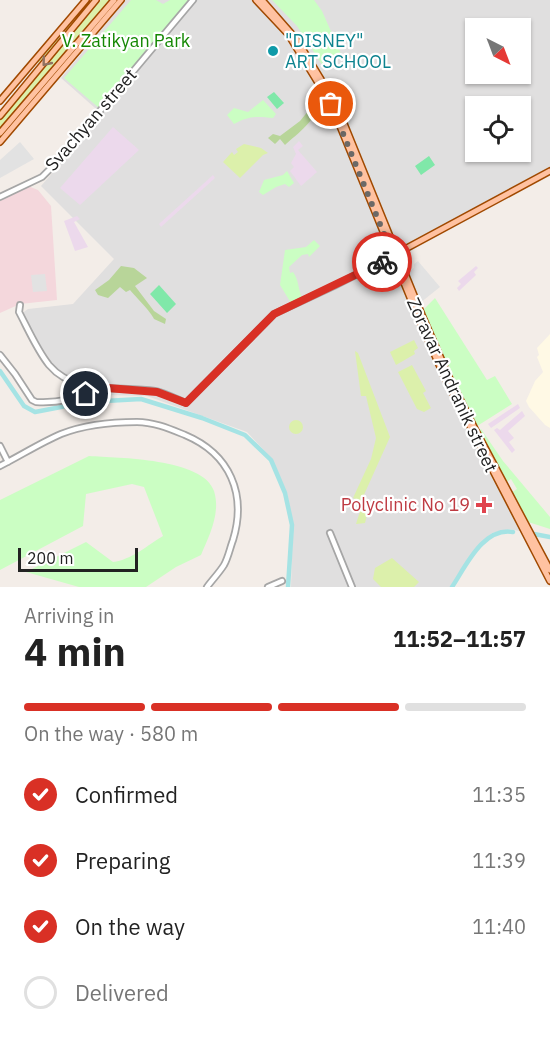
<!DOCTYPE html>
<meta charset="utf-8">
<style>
body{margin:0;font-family:"IBM Plex Sans",sans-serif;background:#f6f6f6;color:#222;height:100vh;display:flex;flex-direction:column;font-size:22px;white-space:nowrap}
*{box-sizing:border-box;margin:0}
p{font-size:20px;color:#767676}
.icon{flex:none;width:33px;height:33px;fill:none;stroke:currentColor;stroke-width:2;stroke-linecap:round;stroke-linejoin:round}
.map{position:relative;height:587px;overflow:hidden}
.details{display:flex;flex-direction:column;background:#fff;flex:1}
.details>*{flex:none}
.needle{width:39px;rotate:138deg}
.buttons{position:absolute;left:465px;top:18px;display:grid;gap:12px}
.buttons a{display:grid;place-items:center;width:66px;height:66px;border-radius:0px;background:#fff;box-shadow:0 2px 4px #0004;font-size:30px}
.scale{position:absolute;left:18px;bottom:15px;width:120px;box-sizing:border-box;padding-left:6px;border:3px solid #222;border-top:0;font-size:16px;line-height:21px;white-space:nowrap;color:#222;-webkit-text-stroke:4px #fff;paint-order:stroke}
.pin{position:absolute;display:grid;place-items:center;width:51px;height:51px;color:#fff;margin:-26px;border:3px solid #fff;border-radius:50%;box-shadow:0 2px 6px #0007}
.courier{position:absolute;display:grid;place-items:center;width:60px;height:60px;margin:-30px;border:4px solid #d93025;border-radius:50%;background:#fff;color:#222;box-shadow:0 2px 8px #0007}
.overview em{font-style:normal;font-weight:800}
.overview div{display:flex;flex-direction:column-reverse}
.overview{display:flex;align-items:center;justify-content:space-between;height:102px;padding:0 24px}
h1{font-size:39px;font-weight:800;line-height:45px}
.bar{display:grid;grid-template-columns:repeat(4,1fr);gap:9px 6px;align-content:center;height:72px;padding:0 24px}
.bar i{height:8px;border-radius:4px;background:#e0e0e0}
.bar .active{background:#d93025}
.bar p{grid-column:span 4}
ol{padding:0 24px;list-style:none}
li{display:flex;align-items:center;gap:18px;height:66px}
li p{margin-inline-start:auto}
li .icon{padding:6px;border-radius:50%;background:#d93025;color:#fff;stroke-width:4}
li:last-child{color:#767676}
li i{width:33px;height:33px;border:3px solid #e0e0e0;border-radius:50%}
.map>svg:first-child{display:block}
</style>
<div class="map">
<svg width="550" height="587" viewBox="0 0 550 587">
<rect width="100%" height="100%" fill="#f3ede8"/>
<!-- residential -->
<path fill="#e0dfdf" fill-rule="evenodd" d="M126 0H254L285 34 331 108 392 263 524 532 510 529 492 533 468 559 450 587H291L293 525 287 493 272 459 247 432 147 396 103 395 63 375 50 364 34 340 21 314 28 309 73 304 114 259 41 186 103 115 61 78Z
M262 0H550V170L398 252 338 106ZM476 28H520V74H476ZM476 106H520V152H476Z"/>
<!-- commercial -->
<path fill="#f4d7dc" d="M28 186 38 190 51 206 57 300 20 304 0 313V201Z"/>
<!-- industrial -->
<path fill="#ecd9ec" d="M113 127 139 150 80 205 60 188Z
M299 141 303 146 298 150 317 172 301 186 290 171 294 167 291 163 296 154 293 147Z
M213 175 215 178 161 227 159 224Z
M77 216 80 219 74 222 88 247 75 251 64 221Z
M476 266 478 268 474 272 476 275 459 291 457 288 461 284 458 281Z
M518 404 520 408 491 428 488 424Z
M522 411 525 416 508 431 514 438 509 442 515 450 512 453 494 430 497 428 500 430Z"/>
<!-- education -->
<path fill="#fff9e5" d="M550 334V428L545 425 529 407 526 401 535 381 543 372 537 357 539 355 537 348Z"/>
<!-- grass -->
<path fill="#dcf0ab" d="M88 0H93L39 63 37 61Z
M101 0H111L0 128V120Z
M244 144 261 148 268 153 263 155 240 178 223 162 232 152 234 155 238 152 236 149Z
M414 340 418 348 414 351 415 354 396 365 390 352Z
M355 351 358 353 390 437 363 497 367 515 365 523 356 524 363 502 353 498 371 459 376 438 366 396H361Z
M412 365 426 391 423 393 431 408 424 412 417 409 398 372Z
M289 427a7 7 0 1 1 14 0a7 7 0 1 1-14 0Z
M392 558 419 582 414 587H381L373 579 375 568Z"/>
<!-- forest -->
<path fill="#b8d599" d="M311 99C328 113 295 135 285 145L280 139 275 144 268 138 273 134 280 136 300 121 309 110 307 103Z
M121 266 134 268 147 278 135 286 154 311 166 319 165 324 154 319C151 312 136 297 130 290L126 292 120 287 108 298 98 295 95 290 109 280Z"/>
<!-- park -->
<path fill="#cbfec3" d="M131 0H156L163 4 170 0H191L99 108 64 78Z
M272 0H314L322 11 341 54 323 66 297 26Z
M263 100 276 114 273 118C257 116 248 116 234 124L227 115 234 108 248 112Z
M287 171 294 183 289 187 285 184 276 187 263 195 259 192 264 180 283 175Z
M314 240 320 246 309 257 308 254 302 255 289 267 290 273 293 272C299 280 298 289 302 298L291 303 280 285 285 250 306 247Z
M435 298 487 380 495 376 512 404 474 428 423 310Z
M481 429 503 461 550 517V529L525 521 509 494 517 489 511 479 503 484 476 433Z
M89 456C118 458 203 458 214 491 221 513 209 536 201 555L176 567 146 587H79L26 572 86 542 113 562C131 560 148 545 163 536L144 487 132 484 86 494 83 526 0 570V500Z"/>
<!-- pitch -->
<path fill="#80e8a9" d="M274 92 284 103 277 109 267 97Z
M429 156 435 165 421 175 415 166Z
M159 285 176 304 167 313 150 294Z"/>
<!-- parking -->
<path fill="#e2e2e2" d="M20 142 34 159 0 178V160Z
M418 261 440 287 420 303 408 272 414 268V264Z
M45 274 47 291 33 292 31 275Z"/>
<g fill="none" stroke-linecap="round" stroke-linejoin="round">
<!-- canal -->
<path stroke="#a5e3e4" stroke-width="4.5" d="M0 371 24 406 35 412 87 402 141 399 202 418 245 435 271 460 285 493 292 525 288 587
M534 534 550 537
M452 587C466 566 483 527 513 532"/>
<defs>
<path id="minor" d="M0 197 42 177 57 162 193 0
M20 305 19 312C28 329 37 350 49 365 75 396 120 385 155 391 165 393 176 399 186 403L274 314 334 286 393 256
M0 355 15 374 32 400 36 402C55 403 81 400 95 387
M0 446 8 462
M0 466C20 456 40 443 61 434 84 425 113 422 137 422 154 422 170 429 185 435 230 454 247 494 233 540 230 548 228 558 224 565 219 573 212 580 207 587
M330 533 352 587
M268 587 282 581"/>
<path id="major" d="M256 0 288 34 331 104 418 317 444 376 550 581
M262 0 297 40 336 104 422 315 449 377 476 431 550 570
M0 101 86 0
M0 116 96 0
M0 133 114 0
M0 142 121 0
M394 255 550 171"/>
</defs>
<!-- minor casing -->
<use href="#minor" stroke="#a6a6a6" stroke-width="8"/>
<!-- major casing -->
<use href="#major" stroke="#a04900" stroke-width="8"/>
<!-- minor -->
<use href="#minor" stroke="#fff" stroke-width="4.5"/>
<!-- major -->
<use href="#major" stroke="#ffc2a1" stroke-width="5"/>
</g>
<!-- one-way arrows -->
<defs><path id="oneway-chevron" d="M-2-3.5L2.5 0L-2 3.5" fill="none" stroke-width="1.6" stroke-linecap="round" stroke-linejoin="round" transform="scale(1.5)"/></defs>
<use stroke="#907262" href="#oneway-chevron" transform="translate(46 62) rotate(129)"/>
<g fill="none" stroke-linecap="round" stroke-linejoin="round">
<!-- done -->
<path stroke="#6b6967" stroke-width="6" stroke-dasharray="0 10.8" d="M331 104 393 256 382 262"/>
<!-- route -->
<path stroke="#d93025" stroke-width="8" d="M86 394 95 387 157 392 186 403 274 314 382 262"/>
</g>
<!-- markers -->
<circle fill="#0f9aa8" stroke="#fff" stroke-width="2" cx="273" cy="51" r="6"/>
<path fill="#e0444e" stroke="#fff" stroke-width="2" d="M481 496h6v6h6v6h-6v6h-6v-6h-6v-6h6z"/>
<g text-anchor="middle" stroke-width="4.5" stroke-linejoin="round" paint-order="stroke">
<!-- park labels -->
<g font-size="18" fill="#148803" stroke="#fff">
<text x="126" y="47">V. Zatikyan Park</text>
</g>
<!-- culture labels -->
<g font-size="18" fill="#0d838f" stroke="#fff" text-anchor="start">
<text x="285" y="47">"DISNEY"<tspan x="285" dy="21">ART SCHOOL</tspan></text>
</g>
<!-- street labels -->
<g font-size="18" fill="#222" stroke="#fff">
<text transform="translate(91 120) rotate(-49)" y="6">Svachyan street</text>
<text transform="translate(452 385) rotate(65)" y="6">Zoravar Andranik street</text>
</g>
<!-- health labels -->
<g font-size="18" fill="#be3a42" stroke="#fff" text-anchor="end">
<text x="470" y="511">Polyclinic No 19</text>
</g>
</g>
</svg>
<div class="buttons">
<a><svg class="needle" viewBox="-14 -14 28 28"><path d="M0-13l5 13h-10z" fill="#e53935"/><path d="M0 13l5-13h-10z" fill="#767676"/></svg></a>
<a><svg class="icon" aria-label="locate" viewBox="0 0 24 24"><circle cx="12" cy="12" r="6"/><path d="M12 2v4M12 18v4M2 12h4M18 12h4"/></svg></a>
</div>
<div class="scale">200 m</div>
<div class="pin" style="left:331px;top:104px;background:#ea580c"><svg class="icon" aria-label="bag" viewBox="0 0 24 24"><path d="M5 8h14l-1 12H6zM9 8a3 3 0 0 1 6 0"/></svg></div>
<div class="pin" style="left:86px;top:394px;background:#1f2937"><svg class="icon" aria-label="home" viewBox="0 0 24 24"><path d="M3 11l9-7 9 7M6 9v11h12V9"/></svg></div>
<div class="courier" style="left:382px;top:262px"><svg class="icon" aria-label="bike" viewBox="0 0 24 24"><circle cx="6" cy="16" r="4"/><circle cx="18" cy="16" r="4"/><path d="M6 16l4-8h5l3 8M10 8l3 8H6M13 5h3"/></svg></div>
</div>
<section class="details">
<div class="overview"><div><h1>4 min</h1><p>Arriving in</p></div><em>11:52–11:57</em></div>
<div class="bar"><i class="active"></i><i class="active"></i><i class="active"></i><i></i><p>On the way · 580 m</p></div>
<ol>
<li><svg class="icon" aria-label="check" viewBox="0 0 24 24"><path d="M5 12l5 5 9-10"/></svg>Confirmed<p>11:35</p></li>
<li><svg class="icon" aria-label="check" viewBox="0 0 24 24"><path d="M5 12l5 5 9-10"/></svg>Preparing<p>11:39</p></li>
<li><svg class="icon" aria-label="check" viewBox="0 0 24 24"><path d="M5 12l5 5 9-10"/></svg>On the way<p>11:40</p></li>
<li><i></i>Delivered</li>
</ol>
</section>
